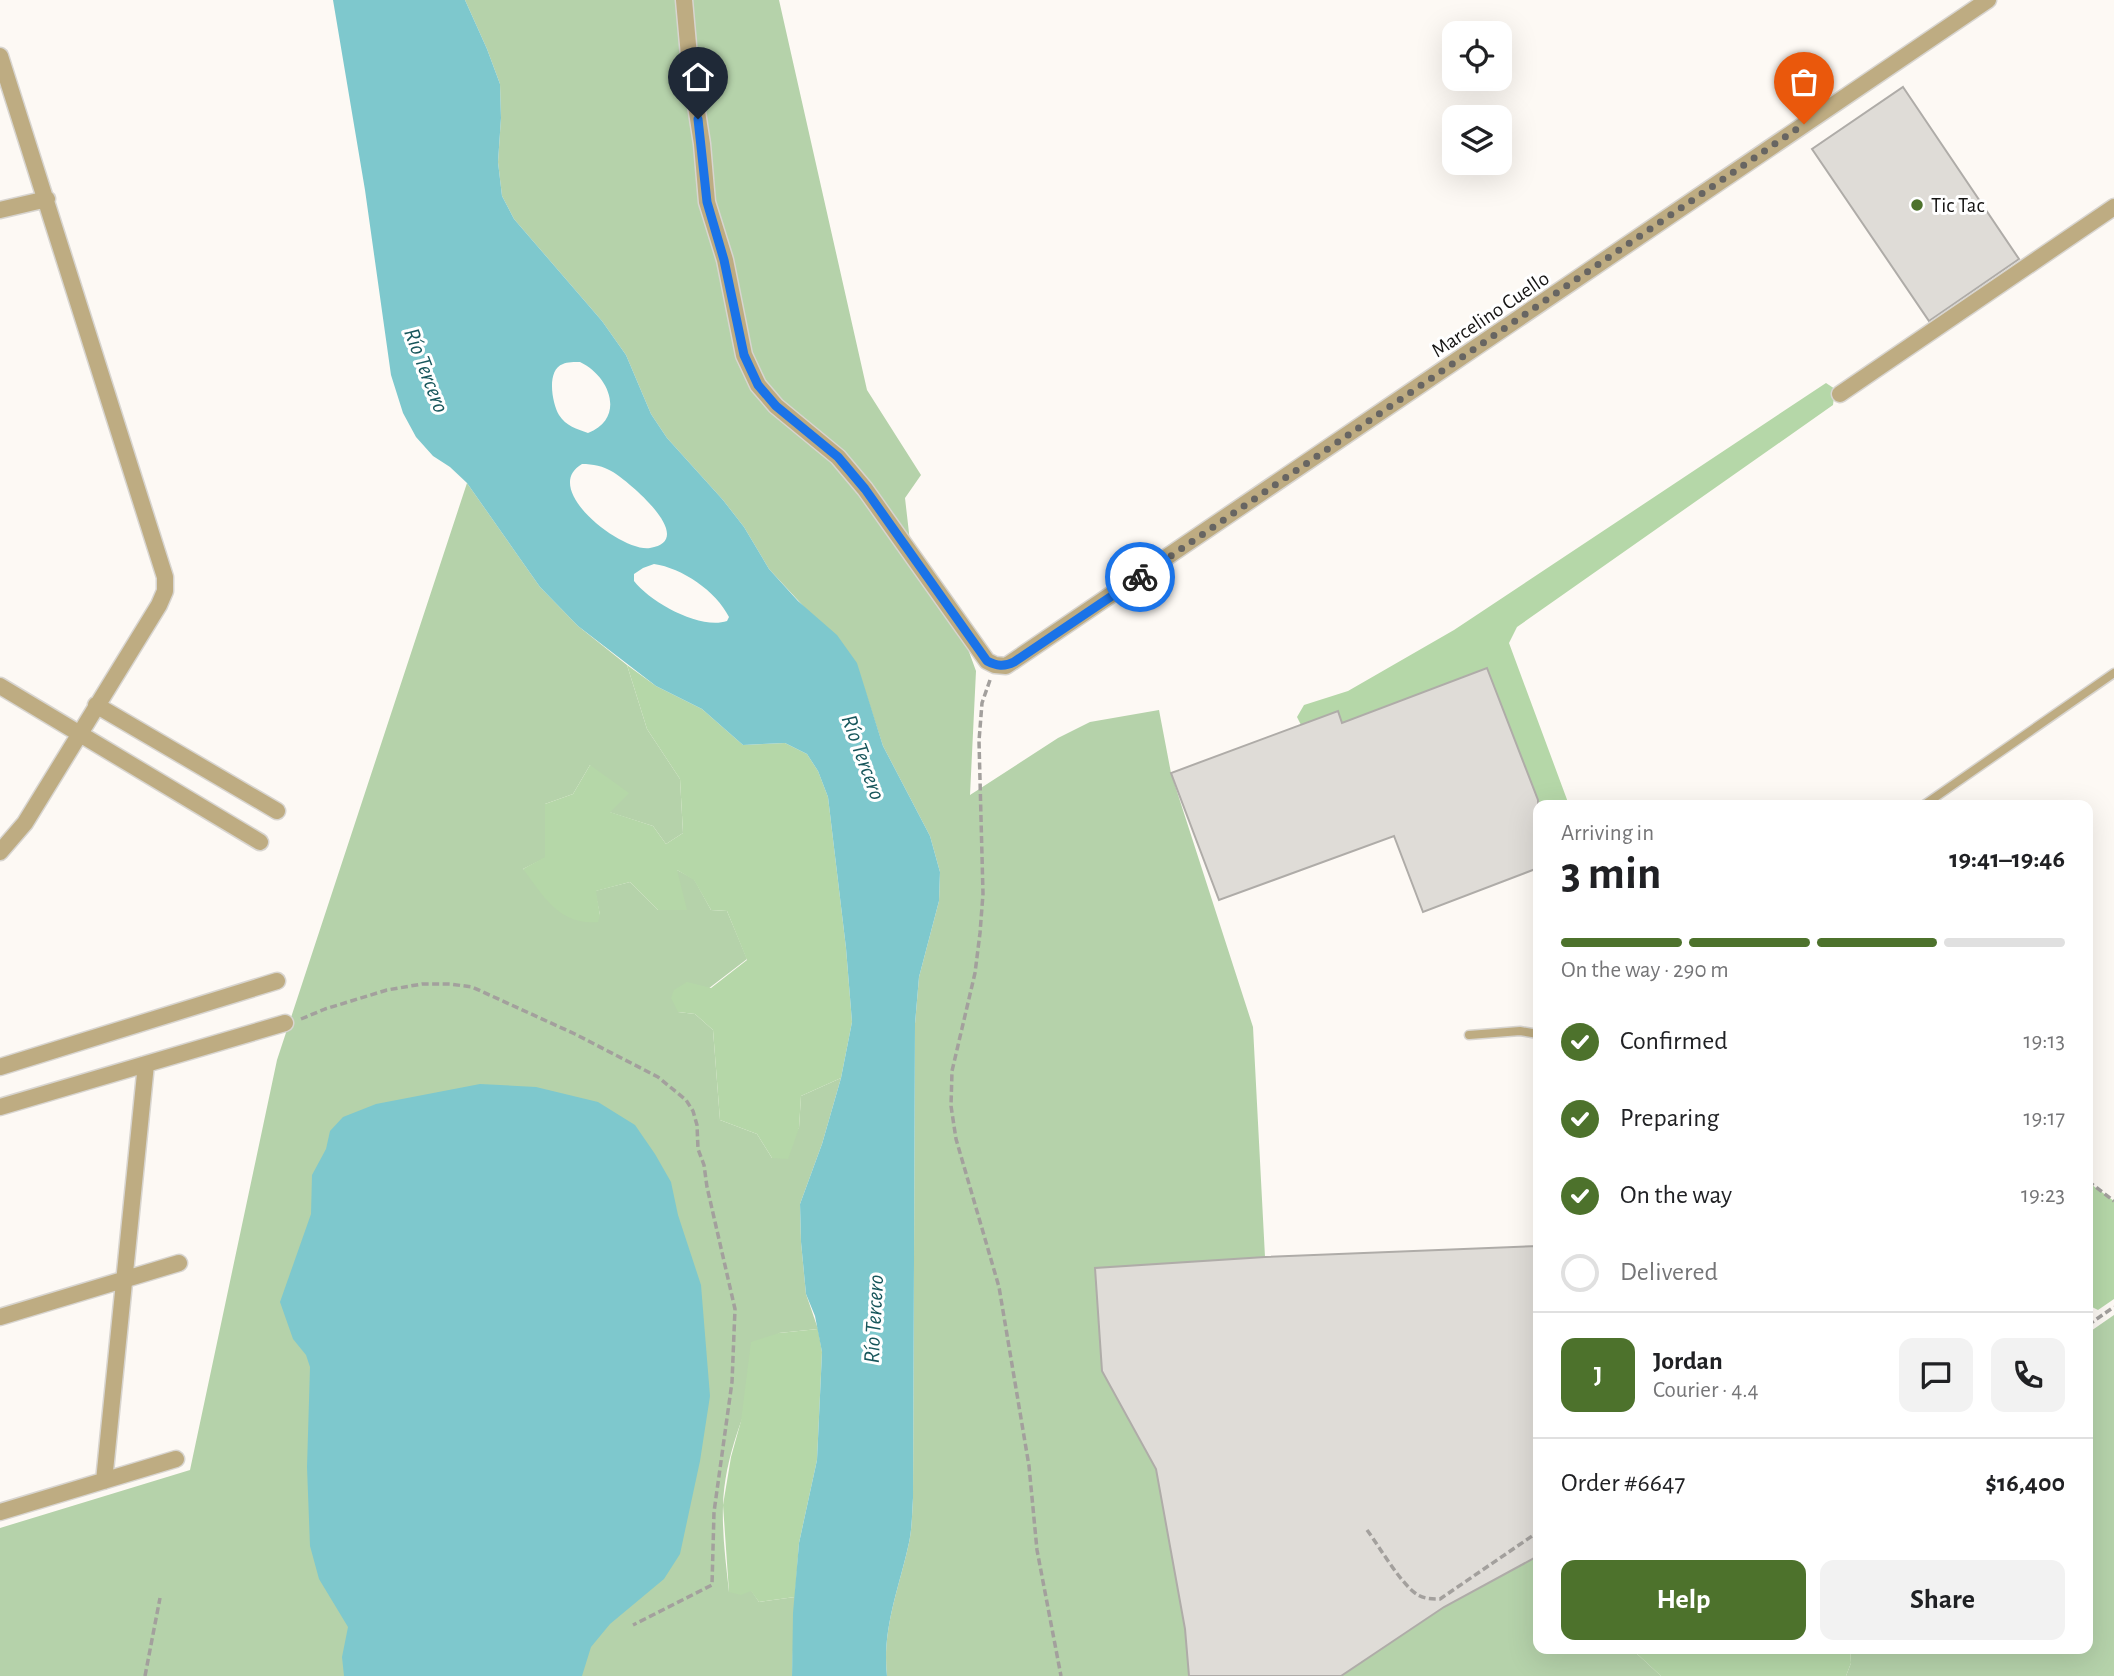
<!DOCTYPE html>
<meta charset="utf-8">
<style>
body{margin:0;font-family:"Alegreya Sans",sans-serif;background:#f2f2f2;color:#202124;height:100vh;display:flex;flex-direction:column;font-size:26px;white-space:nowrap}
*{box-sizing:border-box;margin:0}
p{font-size:23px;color:#757577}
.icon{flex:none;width:38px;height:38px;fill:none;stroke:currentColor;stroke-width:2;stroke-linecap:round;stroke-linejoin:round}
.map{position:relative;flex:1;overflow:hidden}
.details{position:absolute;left:1533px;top:800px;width:560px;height:854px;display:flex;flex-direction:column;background:#fff;border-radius:14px;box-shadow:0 7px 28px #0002}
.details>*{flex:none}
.buttons{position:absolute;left:1442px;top:21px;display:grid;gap:14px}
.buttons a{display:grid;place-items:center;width:70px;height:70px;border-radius:14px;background:#fff;box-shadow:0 7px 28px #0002;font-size:35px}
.pin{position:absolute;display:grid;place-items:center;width:60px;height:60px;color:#fff;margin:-72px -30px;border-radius:50% 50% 50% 0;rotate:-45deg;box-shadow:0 0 7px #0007}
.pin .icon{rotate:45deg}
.courier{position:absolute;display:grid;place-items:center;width:70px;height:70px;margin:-35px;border:5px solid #1a73e8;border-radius:50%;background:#fff;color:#222;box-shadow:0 2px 9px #0007}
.overview em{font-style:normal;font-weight:600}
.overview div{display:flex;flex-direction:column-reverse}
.overview{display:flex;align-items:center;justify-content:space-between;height:119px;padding:0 28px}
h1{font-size:46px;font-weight:600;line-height:52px}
.bar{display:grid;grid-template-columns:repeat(4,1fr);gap:10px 7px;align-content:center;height:84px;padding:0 28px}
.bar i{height:9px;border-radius:5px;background:#e0e0e0}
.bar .current{background:#4d722c}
.bar p{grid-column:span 4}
.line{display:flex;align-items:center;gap:18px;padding:0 28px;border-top:2px solid #e0e0e0}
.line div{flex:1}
.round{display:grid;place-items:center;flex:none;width:74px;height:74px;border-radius:14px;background:#f2f2f2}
ol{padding:0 28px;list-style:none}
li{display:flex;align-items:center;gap:21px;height:77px}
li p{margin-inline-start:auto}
li .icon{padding:7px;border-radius:50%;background:#4d722c;color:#fff;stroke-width:4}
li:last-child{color:#757577}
li i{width:38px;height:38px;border:4px solid #e0e0e0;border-radius:50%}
.cta{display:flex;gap:14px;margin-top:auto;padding:14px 28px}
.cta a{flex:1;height:80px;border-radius:14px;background:#4d722c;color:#fff;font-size:28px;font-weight:600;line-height:80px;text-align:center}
.cta a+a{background:#f2f2f2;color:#202124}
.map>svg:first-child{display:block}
</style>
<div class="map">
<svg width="2114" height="1676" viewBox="0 0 2114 1676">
<rect width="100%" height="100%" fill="#fdf9f4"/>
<!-- green -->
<path fill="#b5d2aa" d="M465 0H779L867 390 921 475 905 498 913 568 941 605 968 649 976 671 970 795 1058 738 1090 722 1159 710 1171 773 1253 1027 1265 1257 1095 1268 1102 1371 1156 1469 1185 1629 1189 1676H887C882 1630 898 1591 908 1547 912 1532 912 1514 913 1498L915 1024 919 977 939 901 940 872 930 836 883 746 856 663 769 569 744 527 723 500 667 438 651 414 626 355 602 321 514 219 502 196 498 162 501 118 500 84 487 49Z
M467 483 540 587 578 626 627 665 647 729 680 779 683 833 666 844 653 826 609 812 590 765 573 794 545 804V858L523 869 600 915 595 891 630 882 658 910 677 870 694 879 711 910 727 911 747 959 678 1012 695 1014 713 1030 720 1120 757 1134 772 1158 799 1128 801 1096 841 1078 822 1144 800 1204 801 1242 806 1294 818 1329 779 1333C755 1388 725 1445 723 1506 722 1534 726 1564 729 1592L751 1590 759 1602 795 1597 792 1676H0V1528L190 1470 277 1060Z
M2114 1315V1676H1846L1851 1663 1850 1649 2088 1648V1333Z
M1538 1556V1648L1637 1649 1635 1652 1661 1676H1341L1444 1607Z"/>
<!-- forest -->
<path fill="#b5d7a8" d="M1826 383 1835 389 1833 405 1517 627 1509 643 1569 805H1539L1487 668 1343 724 1338 712 1301 725 1297 717 1304 705 1348 691 1454 630Z
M627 665 656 686 702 709 743 745 785 743 807 754 818 771 828 797 846 948 852 1022 841 1078 801 1096 799 1128 788 1159 772 1158 757 1134 720 1120 713 1030 695 1014 678 1012 671 998 674 990 687 982 711 988 747 960 727 911 711 910 694 880 677 870 687 910H658L630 882 596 891 600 915 598 922C558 925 544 896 523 869L545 857V804L573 794 590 765 629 793 610 812 653 826 666 844 683 833 680 779 647 729Z
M2088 1182 2114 1201V1299L2098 1310 2088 1305Z
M818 1329 822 1352 817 1460 799 1543 795 1597 759 1602 751 1591 741 1595 729 1592 723 1505 731 1457 741 1421 751 1342 779 1333Z
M1637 1649H1850L1851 1663 1846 1676H1661L1635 1652Z"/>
<!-- water -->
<path fill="#7ec8cd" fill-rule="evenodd" d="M333 0H465L487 49 500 84 501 118 498 162 502 196 514 219 602 321 626 355 651 414 667 438 723 500 744 527 769 569 798 601 837 635 857 663 883 746 930 836 940 872 939 901 919 977 915 1024 913 1498C912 1514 912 1532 908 1547 898 1591 882 1630 887 1676H792L793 1613 799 1543 817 1460 822 1352 815 1316 806 1294 801 1242 800 1204 822 1144 841 1078 852 1022 846 948 828 797 818 771 807 754 785 743 743 745 702 709 656 686 578 626 540 587 467 483 450 467 433 456 416 437 403 413 391 375 365 190ZM580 362C610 376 626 418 588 433 577 429 566 426 559 415 552 403 546 370 563 364 567 362 575 362 580 362ZM582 464C593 464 603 466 613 472 628 481 699 540 650 548 623 553 539 489 582 464ZM654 564C682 568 716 591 729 617L727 621C700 630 650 602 634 581V574L643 568Z
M480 1084 536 1087 598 1102 635 1125 655 1154 671 1182 678 1215 701 1285 710 1396 700 1461 680 1554 664 1579 610 1624 591 1647 582 1676H344L342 1657 348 1627 319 1579 310 1546 307 1467 310 1367 306 1355 293 1339 280 1302 311 1214 312 1175 326 1149 330 1131 343 1117 376 1104Z"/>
<!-- building -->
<path fill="#dfdcd7" stroke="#afaca8" stroke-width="2" d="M1903 87 2019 259 1929 321 1812 149Z
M1487 668 1538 800V868L1423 912 1394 836 1219 900 1171 773 1338 711 1342 723Z
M1538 1246V1556L1444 1607 1341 1676H1189L1185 1629 1156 1469 1102 1371 1095 1268 1265 1257Z"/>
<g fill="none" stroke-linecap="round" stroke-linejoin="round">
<defs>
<path id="lane" d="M1924 805 2114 673
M1469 1035 1520 1031 1538 1034"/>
<path id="street" d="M684 0 690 67 702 144 707 202 725 260 744 355 758 385 776 406 838 457 865 489 987 661 995 665 1006 666 1988 0
M0 56 165 577V591L159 605 25 823 0 852
M0 210 47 199
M1840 394 2114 207
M0 686 260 842
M96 705 277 811
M0 1067 277 981
M0 1107 285 1023
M0 1317 179 1263
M104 1481 146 1064
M0 1512 176 1459"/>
</defs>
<!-- lane casing -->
<use href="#lane" stroke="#d8d5d0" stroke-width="11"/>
<!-- street casing -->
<use href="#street" stroke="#d8d5d0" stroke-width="19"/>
<!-- path -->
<path stroke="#a3a09d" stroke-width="3.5" stroke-dasharray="7 3.5" stroke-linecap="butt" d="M990 680 982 703 979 741 983 894 980 933 975 973 952 1071 951 1106 956 1139 999 1287 1029 1466 1037 1550 1061 1676
M301 1019 325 1009 387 990 422 984H450L472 987 575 1034 658 1077 686 1100 693 1111 697 1125 698 1149 704 1165 707 1187 735 1309 732 1382 714 1512 712 1585 633 1625
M2088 1181 2114 1201
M2088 1325 2114 1307
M1367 1530C1379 1546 1402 1586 1418 1595 1425 1599 1432 1599 1440 1599L1538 1532
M145 1676 160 1598"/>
<!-- lane -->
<use href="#lane" stroke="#beac82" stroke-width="8"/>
<!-- street -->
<use href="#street" stroke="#beac82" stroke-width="16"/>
</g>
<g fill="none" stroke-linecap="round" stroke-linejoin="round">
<!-- done -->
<path stroke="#676562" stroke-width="7" stroke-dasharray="0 12.6" d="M1140 577 1804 124"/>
<!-- route -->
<path stroke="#1a73e8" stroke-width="9" d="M698 119 707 202 724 260 744 355 758 385 776 406 838 457 865 489 987 661C997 666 1004 667 1014 662L1140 577"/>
</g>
<!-- markers -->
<circle fill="#4d722c" stroke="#fff" stroke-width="2.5" cx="1917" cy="205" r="7"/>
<g text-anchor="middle" stroke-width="6" stroke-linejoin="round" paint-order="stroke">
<!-- poi labels -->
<g font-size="21" fill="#161514" stroke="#fff" text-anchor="start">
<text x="1931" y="212">Tic Tac</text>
</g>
<!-- street labels -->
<g font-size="21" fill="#161514" stroke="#fff">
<text transform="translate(1490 314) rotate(-34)" y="7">Marcelino Cuello</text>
</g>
<!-- water labels -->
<g font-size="23" font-style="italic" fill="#17565b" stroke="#fff">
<text transform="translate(427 370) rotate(69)" y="8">Río Tercero</text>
<text transform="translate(864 757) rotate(70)" y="8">Río Tercero</text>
<text transform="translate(873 1319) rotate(-87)" y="8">Río Tercero</text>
</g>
</g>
</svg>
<div class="buttons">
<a><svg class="icon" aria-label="locate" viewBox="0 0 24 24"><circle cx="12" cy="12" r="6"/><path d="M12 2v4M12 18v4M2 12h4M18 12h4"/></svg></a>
<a><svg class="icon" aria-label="layers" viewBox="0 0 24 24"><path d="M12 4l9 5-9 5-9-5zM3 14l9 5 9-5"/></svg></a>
</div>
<div class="pin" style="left:1804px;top:124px;background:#ea580c"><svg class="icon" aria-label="bag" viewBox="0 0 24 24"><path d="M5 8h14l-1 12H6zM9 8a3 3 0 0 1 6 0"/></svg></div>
<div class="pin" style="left:698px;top:119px;background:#1f2937"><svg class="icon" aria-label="home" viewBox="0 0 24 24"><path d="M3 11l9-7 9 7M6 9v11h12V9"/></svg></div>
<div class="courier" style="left:1140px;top:577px"><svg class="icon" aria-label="bike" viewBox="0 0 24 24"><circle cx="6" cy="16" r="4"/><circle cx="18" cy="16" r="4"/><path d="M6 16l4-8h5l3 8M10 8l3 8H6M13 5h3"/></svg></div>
<section class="details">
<div class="overview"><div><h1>3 min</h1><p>Arriving in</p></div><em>19:41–19:46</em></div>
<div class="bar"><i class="current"></i><i class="current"></i><i class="current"></i><i></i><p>On the way · 290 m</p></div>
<ol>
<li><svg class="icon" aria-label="check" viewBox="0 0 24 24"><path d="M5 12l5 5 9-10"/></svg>Confirmed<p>19:13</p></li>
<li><svg class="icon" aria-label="check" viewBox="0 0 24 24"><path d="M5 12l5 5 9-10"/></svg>Preparing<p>19:17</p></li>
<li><svg class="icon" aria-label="check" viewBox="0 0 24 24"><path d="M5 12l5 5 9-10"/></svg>On the way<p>19:23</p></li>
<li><i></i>Delivered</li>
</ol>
<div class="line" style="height:126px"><b class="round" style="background:#4d722c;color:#fff">J</b><div><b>Jordan</b><p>Courier · 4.4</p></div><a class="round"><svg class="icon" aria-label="chat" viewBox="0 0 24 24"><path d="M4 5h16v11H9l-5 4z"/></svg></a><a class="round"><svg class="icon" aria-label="phone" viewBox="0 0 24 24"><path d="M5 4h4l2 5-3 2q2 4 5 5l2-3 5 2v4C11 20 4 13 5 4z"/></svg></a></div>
<div class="line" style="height:91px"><div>Order #6647</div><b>$16,400</b></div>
<div class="cta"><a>Help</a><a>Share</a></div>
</section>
</div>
